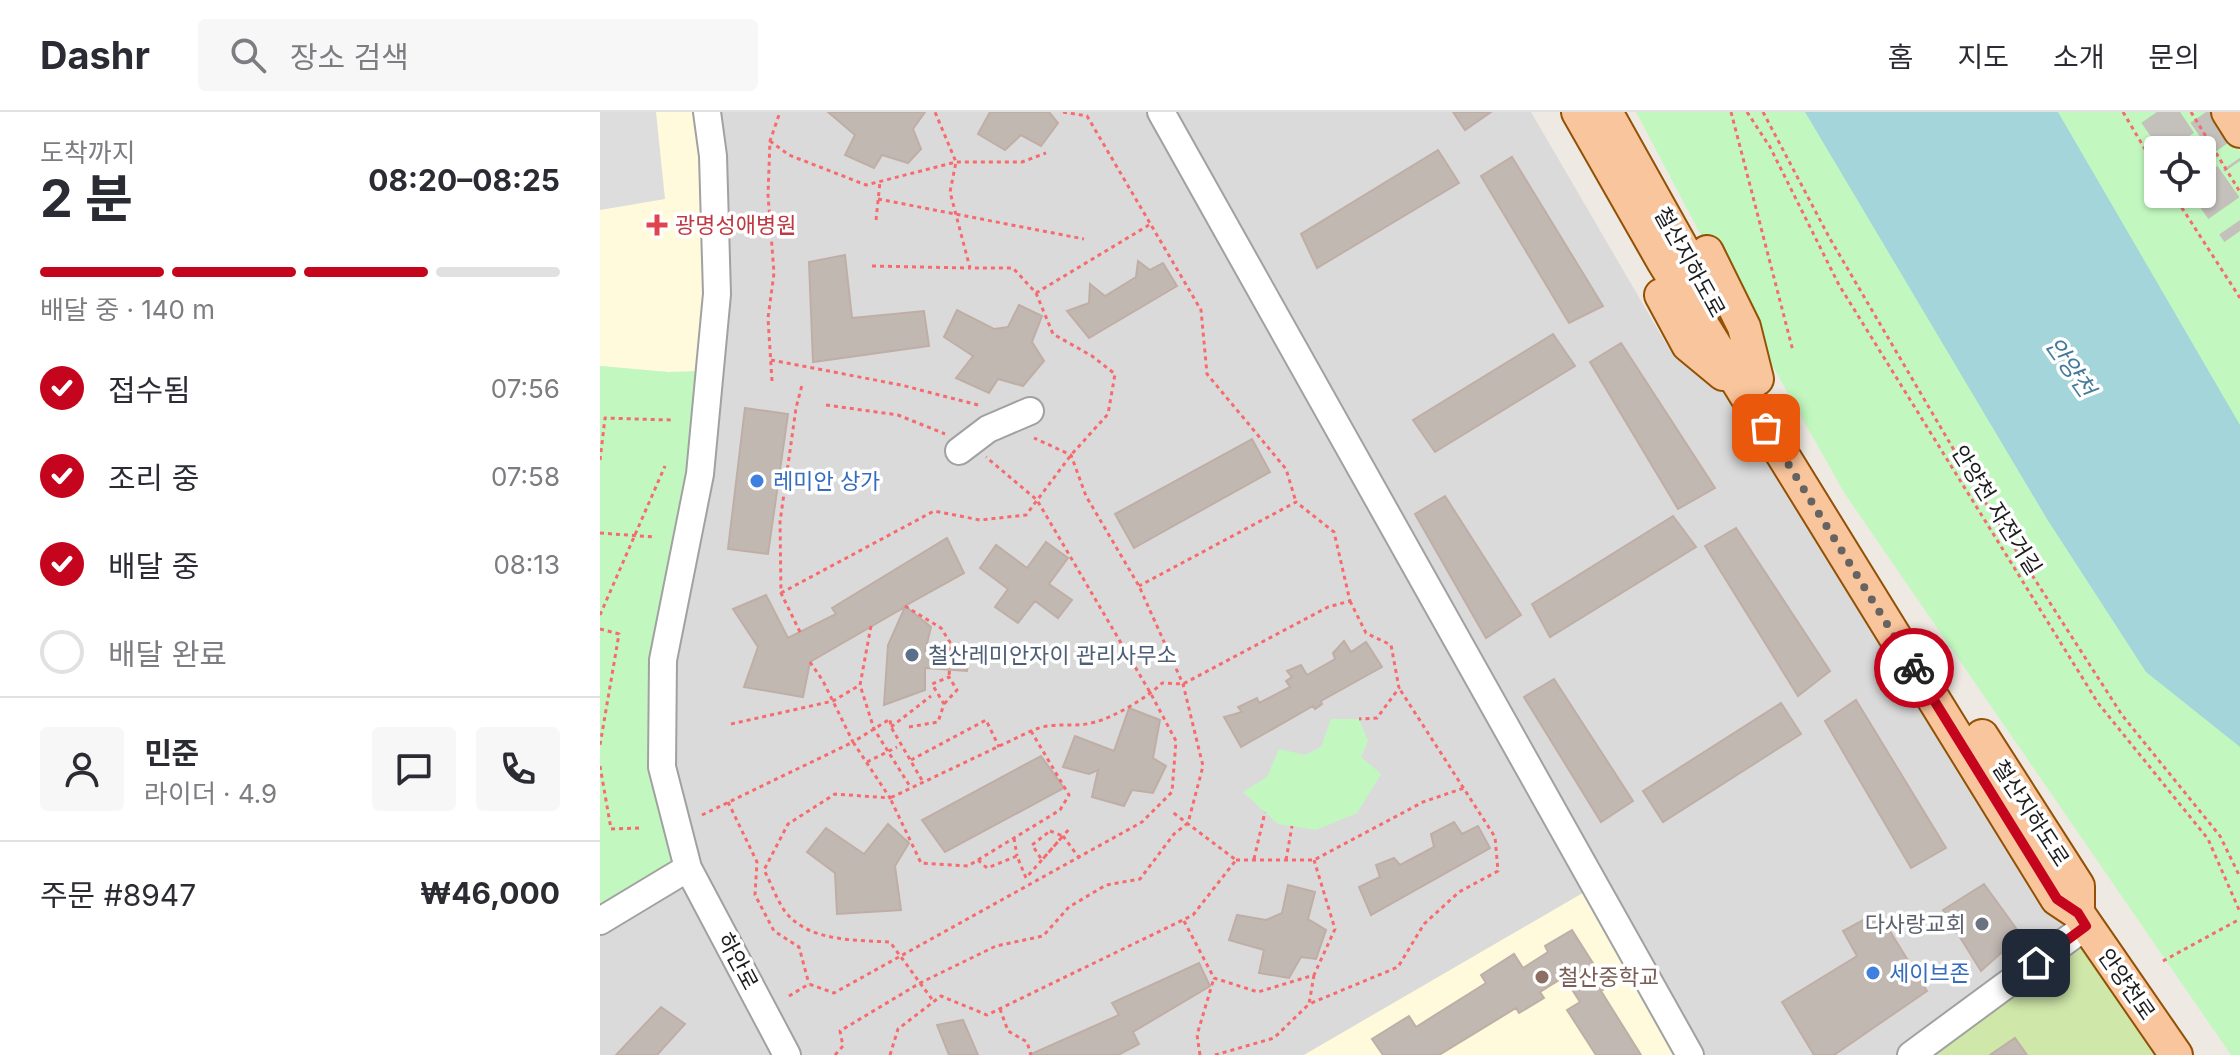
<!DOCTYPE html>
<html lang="ko">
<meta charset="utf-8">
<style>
body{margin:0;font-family:Inter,"Noto Sans KR",sans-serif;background:#f7f7f7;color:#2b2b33;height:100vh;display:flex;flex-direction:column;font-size:30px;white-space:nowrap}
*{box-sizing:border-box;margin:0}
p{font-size:26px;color:#7c7c81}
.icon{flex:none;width:44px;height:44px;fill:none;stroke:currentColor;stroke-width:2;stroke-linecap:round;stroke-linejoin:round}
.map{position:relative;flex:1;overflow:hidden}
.drawer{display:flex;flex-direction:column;background:#fff;width:600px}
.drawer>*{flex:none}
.buttons{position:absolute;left:1544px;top:24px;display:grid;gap:16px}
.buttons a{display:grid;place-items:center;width:72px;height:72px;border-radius:8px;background:#fff;box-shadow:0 2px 6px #0004;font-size:40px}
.pin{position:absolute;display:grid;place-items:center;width:68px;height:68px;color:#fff;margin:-34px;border-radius:16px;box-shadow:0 4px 12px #0006}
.courier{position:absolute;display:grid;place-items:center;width:80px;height:80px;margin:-40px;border:6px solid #c5051d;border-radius:50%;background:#fff;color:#222;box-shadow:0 2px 10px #0007}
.head em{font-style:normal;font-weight:700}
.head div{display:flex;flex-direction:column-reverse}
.head{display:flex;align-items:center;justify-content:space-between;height:136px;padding:0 40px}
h1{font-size:52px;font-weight:700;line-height:60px}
.bar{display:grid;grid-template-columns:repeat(4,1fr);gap:12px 8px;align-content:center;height:96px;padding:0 40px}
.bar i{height:10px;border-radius:6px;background:#e1e1e2}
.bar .current{background:#c5051d}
.bar p{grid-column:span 4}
.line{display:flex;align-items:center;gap:20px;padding:0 40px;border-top:2px solid #e1e1e2}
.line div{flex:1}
.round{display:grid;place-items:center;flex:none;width:84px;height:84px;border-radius:8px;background:#f7f7f7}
ol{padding:0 40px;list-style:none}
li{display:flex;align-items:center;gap:24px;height:88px}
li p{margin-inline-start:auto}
li .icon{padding:8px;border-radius:50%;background:#c5051d;color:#fff;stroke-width:4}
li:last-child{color:#7c7c81}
li i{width:44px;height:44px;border:4px solid #e1e1e2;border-radius:50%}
header{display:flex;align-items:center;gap:48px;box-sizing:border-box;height:112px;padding:0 40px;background:#fff;border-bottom:2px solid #e1e1e2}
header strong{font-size:38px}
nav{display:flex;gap:44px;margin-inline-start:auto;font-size:28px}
.search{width:560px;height:72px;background:#f7f7f7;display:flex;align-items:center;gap:20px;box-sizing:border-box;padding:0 28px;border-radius:8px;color:#7c7c81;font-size:30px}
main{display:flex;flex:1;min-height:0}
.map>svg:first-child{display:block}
</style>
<header>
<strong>Dashr</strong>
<div class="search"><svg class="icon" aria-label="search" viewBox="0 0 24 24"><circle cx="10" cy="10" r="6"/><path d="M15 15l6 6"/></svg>장소 검색</div>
<nav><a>홈</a><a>지도</a><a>소개</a><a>문의</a></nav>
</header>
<main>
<section class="drawer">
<div class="head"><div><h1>2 분</h1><p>도착까지</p></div><em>08:20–08:25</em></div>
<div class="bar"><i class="current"></i><i class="current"></i><i class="current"></i><i></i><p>배달 중 · 140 m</p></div>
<ol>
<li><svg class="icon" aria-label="check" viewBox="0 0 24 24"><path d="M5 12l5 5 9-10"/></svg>접수됨<p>07:56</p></li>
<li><svg class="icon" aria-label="check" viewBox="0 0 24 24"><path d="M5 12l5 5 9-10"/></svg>조리 중<p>07:58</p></li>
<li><svg class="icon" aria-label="check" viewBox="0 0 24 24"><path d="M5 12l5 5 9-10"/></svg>배달 중<p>08:13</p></li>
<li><i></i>배달 완료</li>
</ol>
<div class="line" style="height:144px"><a class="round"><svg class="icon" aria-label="person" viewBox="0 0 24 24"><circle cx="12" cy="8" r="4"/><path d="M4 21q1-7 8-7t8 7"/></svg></a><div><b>민준</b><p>라이더 · 4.9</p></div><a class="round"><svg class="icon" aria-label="chat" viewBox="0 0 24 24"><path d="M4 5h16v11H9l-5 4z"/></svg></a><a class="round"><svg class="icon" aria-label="phone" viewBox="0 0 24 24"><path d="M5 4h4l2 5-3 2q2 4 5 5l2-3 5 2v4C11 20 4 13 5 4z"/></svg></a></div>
<div class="line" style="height:104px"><div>주문 #8947</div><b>₩46,000</b></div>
</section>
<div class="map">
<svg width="1640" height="943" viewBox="0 0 1640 943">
<rect width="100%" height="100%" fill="#eee9e3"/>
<!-- residential -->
<path fill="#dbdada" d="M107 0H931L1072 242 1137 281 1486 814 1311 943H1090L995 774 704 943H0V809L62 655Z"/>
<!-- education -->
<path fill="#fefadb" d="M0 0H107L110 259 68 260 0 254Z
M995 774 1090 943H704Z"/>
<!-- grass -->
<path fill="#cfe7a9" d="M1486 814 1576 943H1311Z"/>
<!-- park -->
<path fill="#c2f8c0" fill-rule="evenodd" d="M1036 0H1615L1640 40V943H1631L1245 382 1133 184ZM1558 38H1602V82H1558Z
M0 254 68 260 110 259 62 655 88 756 0 809Z
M731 607H759L768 629 761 645 781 662 757 701 716 718 678 712 643 680 667 665 679 637 705 643 721 635Z"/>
<!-- parking -->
<path fill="#ddd" d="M0 0H56L65 87 0 98Z"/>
<!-- water -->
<path fill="#a4d5db" d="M1205 0H1458L1640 313V635L1546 560 1447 407Z"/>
<!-- building -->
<path fill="#c2b8b2" stroke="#bfaea5" stroke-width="2" d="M228 0H325L313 17 321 37 308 51 282 43 274 56 245 43 255 23Z
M390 0H449L458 11 441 34 421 23 405 38 378 22Z
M853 0H891L865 18Z
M838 38 859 71 717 156 701 122Z
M912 45 1003 194 969 211 881 64Z
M245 143 252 206 324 199 329 234 213 250 209 150Z
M538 149 550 158 563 151 577 174 489 226 467 199 489 191 490 172 505 184 536 165Z
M419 193 442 204 432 230 444 249 423 274 398 267 389 281 356 266 373 244 344 225 357 198 394 217 408 215Z
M953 222 975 254 835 340 813 308Z
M1021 231 1115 376 1078 397 990 250Z
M145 296 188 302 168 442 128 437Z
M652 327 670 360 534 436 515 402Z
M845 384 921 503 886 526 815 402Z
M1073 404 1096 435 950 525 932 492Z
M1136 416 1230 559 1198 584 1105 434Z
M347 426 364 461 305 494 331 515 325 540 368 551 367 559 325 556V578L284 593 288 533 305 495 210 550 203 585 144 575 158 535 133 497 166 483 188 526 236 502 232 496Z
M446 430 468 446 449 472 472 488 458 506 435 489 418 511 395 495 408 477 380 456 396 433 427 456Z
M744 529 751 540 766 530 782 555 721 589 722 592 715 597 713 594 641 635 624 605 642 600 638 595 657 586 659 591 690 575 686 569 692 565 687 559 701 553 707 563 735 547 733 541Z
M954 567 1033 689 1001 710 924 585Z
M1256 588 1346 736 1311 756 1225 609Z
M1181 591 1201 622 1063 710 1043 679Z
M529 596 560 608 553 646 566 654 553 681 532 678 524 694 492 685 498 658 489 662 463 655 475 624 514 639Z
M441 644 464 676 345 740 322 708Z
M854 710 862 722 878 714 890 736 771 803 759 775 780 765 776 753 794 746 800 753 834 735 831 722Z
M288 712 309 731 295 754 301 798 237 802 235 761 207 740 226 716 264 742Z
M1384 772 1421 823 1381 859 1343 798Z
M688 773 715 780 708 807 726 818 716 847 701 845 689 866 659 861 664 838 629 828 637 803 666 808 682 801Z
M1278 800 1327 879 1234 943H1214L1182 890 1257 844 1243 819Z
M972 818 1008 875 1001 879 1041 943H996L967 898 980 890 964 865 940 880 944 886 919 901 916 896 839 943H783L772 927 809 904 816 915 886 871 881 863 914 842 923 856 948 840 945 834Z
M599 851 610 874 533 920 539 932 518 943H429L519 903 512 891Z
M61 895 85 912 57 943H16Z
M363 908 378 943H349L337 913Z
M1415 926 1427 943H1390Z"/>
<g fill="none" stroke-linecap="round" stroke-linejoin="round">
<!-- highway-tunnel -->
<path stroke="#c4c0bb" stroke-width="38" stroke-dasharray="38 19" stroke-linecap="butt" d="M1557 0 1583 38
M1606 0 1640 49
M1602 65 1640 119"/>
<defs>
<path id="minor" d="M107 0 113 44 117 182 100 362 63 548 62 655 88 756 187 943
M561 0 1090 943
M359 339 388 317 430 299
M0 809 88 756
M1311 943 1486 814"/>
<path id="major" d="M978 0 1063 149 1457 787 1478 801 1576 943
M1006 0 1105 177
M1628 0 1640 19
M1107 140 1144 215 1157 267
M1061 183 1088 233 1123 262
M1382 624 1478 774V801"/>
</defs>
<!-- minor casing -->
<use href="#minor" stroke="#a1a1a1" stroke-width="30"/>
<!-- major casing -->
<use href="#major" stroke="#925104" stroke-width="36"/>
<!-- path -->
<path stroke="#f66b6e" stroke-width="3" stroke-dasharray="4 4" stroke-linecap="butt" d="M463 0 487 4 601 198 607 262 686 357 696 390
M1131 0 1193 239
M1147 0 1170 35 1239 173 1498 591 1608 727 1640 800
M1163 0 1229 125 1378 379 1522 603 1620 724 1640 765
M1523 0 1558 59
M1591 0 1640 80
M170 29 189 43 266 73 356 50H422L446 41
M1573 82 1640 186
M278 87 484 127
M276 108 280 70
M272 154 370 156
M436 181 549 113
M171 248 301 273 382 294
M172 269 168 206 174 161 168 83 170 29 180 0
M226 293 298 303 345 322
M0 348 5 306 71 308
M0 421 54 425
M181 481 334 399 380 408 426 403 471 343 508 302 515 262 492 244 453 222 436 181 413 156H370L350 80 356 50 335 0
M750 489 766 521 791 533 799 576 777 606 759 607
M305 494 341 516 351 532 349 565
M0 503 65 354
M271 514 260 573 274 617 311 676
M0 517 19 522 0 633
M200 520 181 481 180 410 196 296 202 273
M210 550 223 569 253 630 290 607 291 615 323 670
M131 612 233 589 260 573
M291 615 331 584
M309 615 338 610 344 592 332 572 349 565 357 578 344 592
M431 619 469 683 460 698 368 754 321 751 290 686 431 619C456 608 473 617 495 610 515 605 548 585 562 571L583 572 728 495 750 489 734 420 696 390 539 474
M311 648 386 608 399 635
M267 650 297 635
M0 654 11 717 42 716
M128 690 157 750 155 783 174 819 199 835 209 872
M102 703 253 630 290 686 235 682 188 712 164 758C171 771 176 786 184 798 207 830 255 828 290 830L334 890
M450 719 463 724 442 748 432 733Z
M463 724 480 747
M414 726 417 744
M654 747 665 700
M378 748 387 756 417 744 426 766 471 715
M636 748H714L823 690 864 676
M686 748 692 714
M584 809 614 866 658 880 714 863 735 817 714 748
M1563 849 1640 807
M714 863 709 892 798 855 824 812 859 780 898 759 895 725 799 576
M189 884 209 872 234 881 542 710 572 680 576 629 551 582 437 388 386 345
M400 897 408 919 427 930 431 943
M235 943 243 934 240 919 320 871 396 834 443 824 469 795 506 773 540 767 574 722 588 711 603 654 583 572 539 474 486 384 471 343 434 326
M290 943 298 917 341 884 387 903 593 803 636 748 571 699
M600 943 597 923 614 866
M615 943 674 926 709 892"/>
<!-- minor -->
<use href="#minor" stroke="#fff" stroke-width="26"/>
<!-- major -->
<use href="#major" stroke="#f9c59c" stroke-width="32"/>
</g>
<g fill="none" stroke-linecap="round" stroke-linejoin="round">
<!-- done -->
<path stroke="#666462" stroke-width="8" stroke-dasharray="0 14.4" d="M1166 316 1314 556"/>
<!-- route -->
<path stroke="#c5051d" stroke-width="10" d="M1314 556 1457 787 1478 801 1486 814 1436 851"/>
</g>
<!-- markers -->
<path fill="#e0444e" stroke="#fff" stroke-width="3" d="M53 101h8v8h8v8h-8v8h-8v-8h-8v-8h8z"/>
<g fill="#3f7fe0" stroke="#fff" stroke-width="3">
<circle cx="157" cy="369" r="8"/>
<circle cx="1273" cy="861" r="8"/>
</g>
<circle fill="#5c6f8a" stroke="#fff" stroke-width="3" cx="312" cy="543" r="8"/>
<circle fill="#6b7280" stroke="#fff" stroke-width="3" cx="1382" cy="812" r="8"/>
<circle fill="#8d6e63" stroke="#fff" stroke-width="3" cx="942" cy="865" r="8"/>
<g text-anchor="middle" stroke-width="7" stroke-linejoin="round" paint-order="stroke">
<!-- health labels -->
<g font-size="22" fill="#be3a42" stroke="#fff" text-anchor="start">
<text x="75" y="121">광명성애병원</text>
</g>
<!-- street labels -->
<g font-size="22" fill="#1d1d1d" stroke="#fff">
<text transform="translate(1090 150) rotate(61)" y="8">철산지하도로</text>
<text transform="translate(1397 398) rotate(58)" y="8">안양천 자전거길</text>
<text transform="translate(1431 701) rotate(57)" y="8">철산지하도로</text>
<text transform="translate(138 849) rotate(62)" y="8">하안로</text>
<text transform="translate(1527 872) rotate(55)" y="8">안양천로</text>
</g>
<!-- shop labels -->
<g font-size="22" fill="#366cbe" stroke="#fff" text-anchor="start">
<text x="173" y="377">레미안 상가</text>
<text x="1289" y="869">세이브존</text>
</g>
<!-- service labels -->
<g font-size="22" fill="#4e5e75" stroke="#fff" text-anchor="start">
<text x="328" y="551">철산레미안자이 관리사무소</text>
</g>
<!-- worship labels -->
<g font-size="22" fill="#5b616d" stroke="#fff" text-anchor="end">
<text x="1366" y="820">다사랑교회</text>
</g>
<!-- education labels -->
<g font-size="22" fill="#785e54" stroke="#fff" text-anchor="start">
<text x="958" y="873">철산중학교</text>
</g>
<!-- water labels -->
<g font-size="24" font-style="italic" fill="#467a9b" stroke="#fff">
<text transform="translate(1470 255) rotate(55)" y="8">안양천</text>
</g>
</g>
</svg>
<div class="buttons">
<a><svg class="icon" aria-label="locate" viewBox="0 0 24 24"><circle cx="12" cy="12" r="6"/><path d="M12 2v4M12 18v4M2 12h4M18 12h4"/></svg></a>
</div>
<div class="pin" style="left:1166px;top:316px;background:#ea580c"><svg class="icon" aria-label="bag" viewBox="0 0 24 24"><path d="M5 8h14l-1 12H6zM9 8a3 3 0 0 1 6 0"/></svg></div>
<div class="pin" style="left:1436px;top:851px;background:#1f2937"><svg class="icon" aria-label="home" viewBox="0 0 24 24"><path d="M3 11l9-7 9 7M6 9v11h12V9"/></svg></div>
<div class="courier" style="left:1314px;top:556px"><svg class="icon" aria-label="bike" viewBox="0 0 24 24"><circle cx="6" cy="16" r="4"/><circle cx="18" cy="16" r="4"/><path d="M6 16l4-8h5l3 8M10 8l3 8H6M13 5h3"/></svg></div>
</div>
</main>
